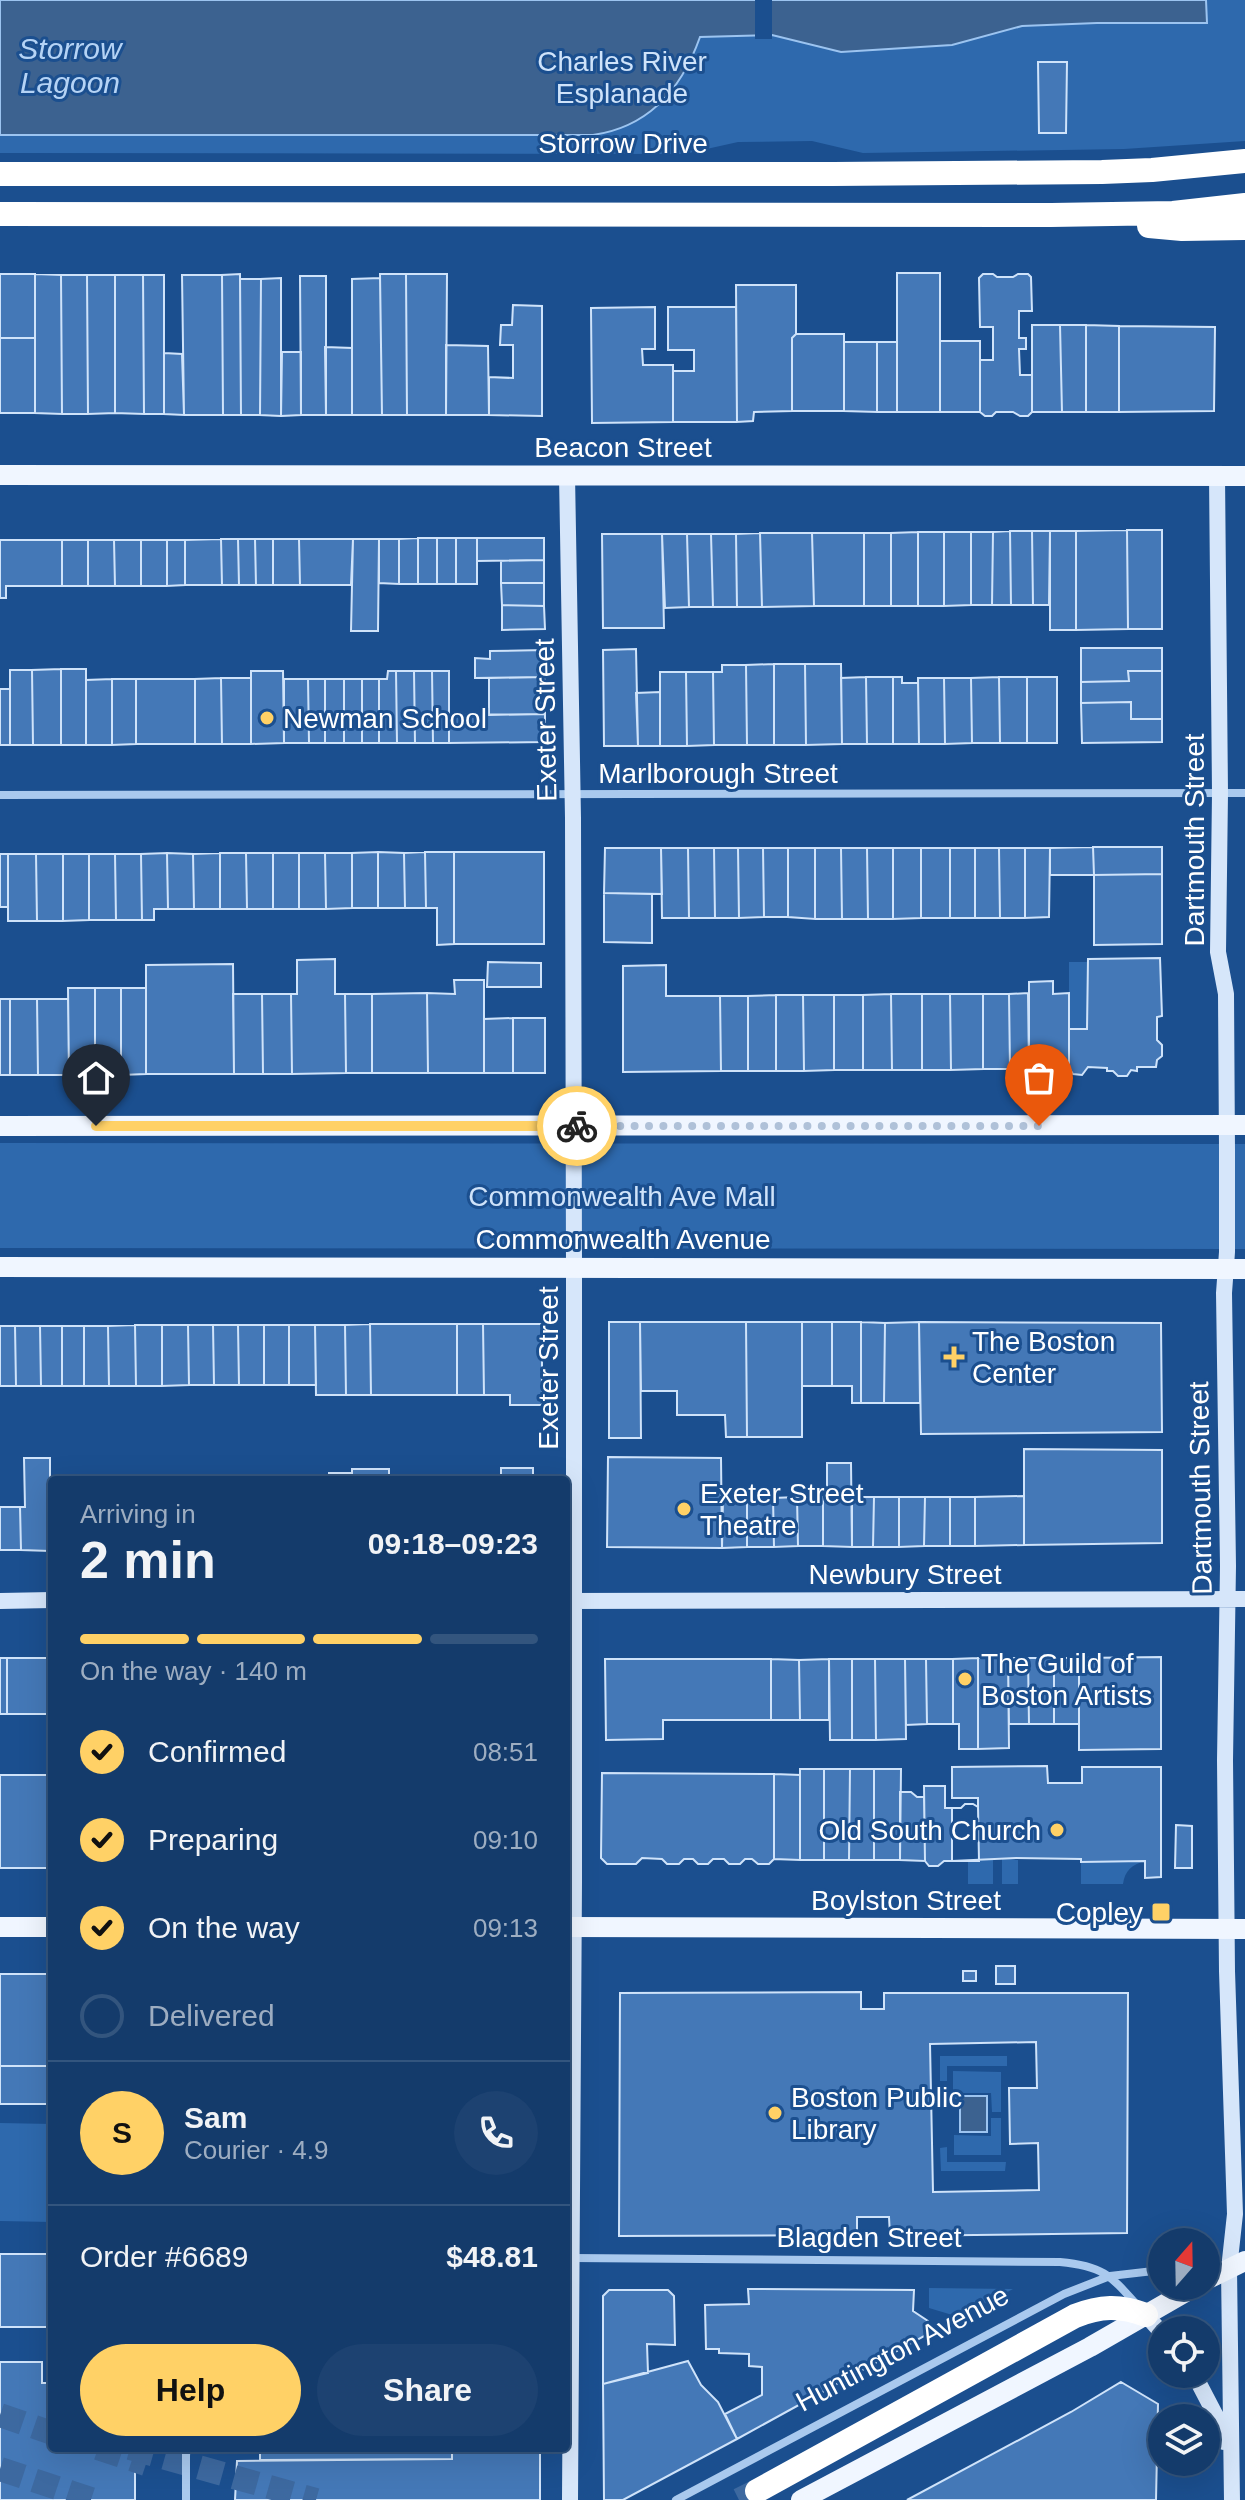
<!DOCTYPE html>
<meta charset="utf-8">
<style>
body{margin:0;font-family:Arial,sans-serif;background:#1d4271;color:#f1f3f6;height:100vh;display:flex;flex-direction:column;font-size:30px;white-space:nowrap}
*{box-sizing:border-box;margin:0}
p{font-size:26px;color:#9dadc1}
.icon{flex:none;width:44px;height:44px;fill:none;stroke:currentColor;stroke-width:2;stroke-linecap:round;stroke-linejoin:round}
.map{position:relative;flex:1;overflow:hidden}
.panel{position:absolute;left:48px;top:1476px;width:522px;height:976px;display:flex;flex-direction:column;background:#143b6b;border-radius:8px;box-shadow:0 8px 32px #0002,0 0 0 2px #33557e}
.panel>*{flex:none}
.needle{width:52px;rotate:20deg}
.controls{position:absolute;left:1148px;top:2228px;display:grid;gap:16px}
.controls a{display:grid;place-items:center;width:72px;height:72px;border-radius:50%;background:#143b6b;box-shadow:0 8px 32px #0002,0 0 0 2px #33557e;font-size:40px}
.pin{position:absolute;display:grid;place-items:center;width:68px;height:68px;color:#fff;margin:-82px -34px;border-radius:50% 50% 50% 0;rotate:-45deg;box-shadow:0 0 8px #0007}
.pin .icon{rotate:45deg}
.courier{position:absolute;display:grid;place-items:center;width:80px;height:80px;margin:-40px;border:6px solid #ffd166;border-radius:50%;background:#fff;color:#222;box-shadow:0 2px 10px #0007}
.head em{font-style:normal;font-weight:700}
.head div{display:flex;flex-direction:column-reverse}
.head{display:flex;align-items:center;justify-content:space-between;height:136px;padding:0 32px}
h1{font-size:52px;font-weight:700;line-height:60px}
.bar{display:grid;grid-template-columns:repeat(4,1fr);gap:12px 8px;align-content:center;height:96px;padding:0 32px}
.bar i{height:10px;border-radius:6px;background:#33557e}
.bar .active{background:#ffd166}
.bar p{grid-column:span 4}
.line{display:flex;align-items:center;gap:20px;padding:0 32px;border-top:2px solid #33557e}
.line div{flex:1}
.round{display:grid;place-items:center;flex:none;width:84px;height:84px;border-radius:42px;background:#1d4271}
ol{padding:0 32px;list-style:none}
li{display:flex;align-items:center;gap:24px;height:88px}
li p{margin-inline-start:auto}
li .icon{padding:8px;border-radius:50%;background:#ffd166;color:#111;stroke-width:4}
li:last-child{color:#9dadc1}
li i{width:44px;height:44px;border:4px solid #33557e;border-radius:50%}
.action{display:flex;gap:16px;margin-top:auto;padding:16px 32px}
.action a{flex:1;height:92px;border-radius:48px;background:#ffd166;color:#111;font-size:32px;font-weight:700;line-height:92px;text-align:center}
.action a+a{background:#1d4271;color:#f1f3f6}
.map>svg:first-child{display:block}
</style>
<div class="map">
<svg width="1245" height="2500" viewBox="0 0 1245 2500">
<rect width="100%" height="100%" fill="#1b4f8f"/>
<!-- green -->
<path fill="#2e69ad" d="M0 0H1245V141L1124 149 863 153 812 141 738 142 684 154 0 153Z
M1069 962H1088L1087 1029H1069Z
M0 1143 1245 1144V1249L0 1248Z
M1002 1858 1018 1860V1884H1002Z
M979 1859H993V1884H968V1861Z
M1145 1861C1132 1865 1125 1870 1123 1884H1081V1862Z
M940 2056H1007V2066H947V2081H940Z
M953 2071 1001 2072V2112H992L991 2093H958L957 2099H953Z
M991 2118H1001V2155H954V2135L991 2136Z
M0 2123 52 2124V2222L0 2221Z
M947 2147V2162H1006L1005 2171H941L940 2148Z
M929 2288 1013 2289 959 2317 929 2308Z"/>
<!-- water -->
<path fill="#3c6290" stroke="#9cc4f0" stroke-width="2" d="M0 0H1206L1207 23H1097L1022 26 952 45 841 52 772 35 700 37C682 88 649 127 593 135H0Z
M960 2096H987V2132H960Z"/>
<!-- pier -->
<path fill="#1b4f8f" d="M755 0H772V39H755Z"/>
<!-- building -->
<path fill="#4478b7" stroke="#cfe3fa" stroke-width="2" fill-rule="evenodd" d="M1038 62H1067L1066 133H1039Z
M897 273H940V412H897Z
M0 274H35V338H0Z
M35 274 61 275 62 414 35 413Z
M240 274 241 415H223L222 275Z
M380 274H406L407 415H382Z
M406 274H447L446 415H407Z
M983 274H993L997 277H1013L1018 274H1028L1031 277 1032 311H1019V338H1026V349H1019L1020 375H1032V412L1028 416H1020L1013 412H996L992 416H985L980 412V360H993V327H980L979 278Z
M61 275H87L88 414H62Z
M87 275H115V413L88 414Z
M115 275H143L144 414 115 413Z
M143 275H164V414H144Z
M182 275H222L223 415H184Z
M300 276H326V415H301Z
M281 278V416L260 415 261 279Z
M380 278 382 415H352V279Z
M240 279H261L260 415H241Z
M736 285H796V334L792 338V411L754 412 753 421 737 422Z
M513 305 542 306V416L489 415V377L513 378V345H500L501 325H512Z
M655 307V349H642L643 365H673V422L592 423 591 308Z
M668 307H736L737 422H673V371H694V350H668Z
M1032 325H1060L1062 412H1032Z
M1060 325H1086V412H1062Z
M1086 325 1119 326V412H1086Z
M1119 326 1215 327 1214 411 1119 412Z
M796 334H844V411H792V338Z
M0 338H35V413H0Z
M940 341H980V412H940Z
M844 342H877V412L844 411Z
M877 342H897V412H877Z
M446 345 488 346 489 415H446Z
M325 347 352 348V415H326Z
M282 352H301V415L281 416Z
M164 353 182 354 184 415 164 414Z
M1127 530H1162V629H1128Z
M1127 530 1128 629 1076 630V531Z
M1010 531 1011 605H992L993 532Z
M1010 531H1032L1033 605H1011Z
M1032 531H1050L1049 605H1033Z
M1050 531H1076V630H1050Z
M918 532V606H891V533Z
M918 532H944V606H918Z
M944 532H971V605L944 606Z
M971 532H993L992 605H971Z
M760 533H812L814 606 762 607Z
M760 533 762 607H737L736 534Z
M812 533H864V606H814Z
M864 533H891V606H864Z
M602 534H662L664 628H603Z
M662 534H687L689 607 665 608Z
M687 534H711L713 607H689Z
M711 534H736L737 607H713Z
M418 538V584H399V539Z
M418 538H437V584H418Z
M437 538H456V584H437Z
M456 538H477V584H456Z
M477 538H544V560L477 561Z
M221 539 222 585H185V540Z
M221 539H238L239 585H222Z
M238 539H255L256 585H239Z
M255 539H273V585H256Z
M273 539H299L300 585H273Z
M299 539H353L351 585H300Z
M353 539H379L378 631H351Z
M379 539H399V584L379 583Z
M0 540H62V586H6V598H0Z
M62 540H88V586H62Z
M88 540H114L115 586H88Z
M114 540H141V586H115Z
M141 540H167V586H141Z
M167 540H185V585L167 586Z
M544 560V583H501V561Z
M501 583H544V606L502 605Z
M502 605 544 606 545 629 502 630Z
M1081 648H1162V671H1128L1129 681 1081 682Z
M636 649 638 746H604L603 650Z
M545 650V677L475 678V658L490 659V651Z
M774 664H805L806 745H774Z
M774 664V745H747L746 665Z
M805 664H841L842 744 806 745Z
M722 665H746L747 745H714L713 672H722Z
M61 669V745H33L32 670Z
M61 669H86V745H61Z
M10 670H32L33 745H10Z
M251 671H283L284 743 251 744Z
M388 671H396L397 743H379V679H387Z
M396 671H414L415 743H397Z
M414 671H432L433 743H415Z
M432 671H449V743H433Z
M1128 671H1162V719H1131V702L1081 703V682L1129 681Z
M660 672H686L687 746H660Z
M686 672H713L714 745 687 746Z
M545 677V714L489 715V678Z
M866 677 867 744H842L841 678Z
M866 677H893V744H867Z
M893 677H902V683H918L919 744H893Z
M999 677H1027V743H1000Z
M999 677 1000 743H972L971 678Z
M1027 677H1057V743H1027Z
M221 678H251V744H222Z
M221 678 222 744H195V679Z
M918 678H944L945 744H919Z
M944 678H971L972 743 945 744Z
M112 679V745H86V680Z
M112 679H136V744L112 745Z
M136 679H195V744H136Z
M284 679H308L309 743H284Z
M308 679H325V743H309Z
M325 679H344V743H325Z
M344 679H362V743H344Z
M362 679H379V743H362Z
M0 689H10V745H0Z
M660 692V746H638L636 693Z
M1131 702V719H1162V742L1082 743 1081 703Z
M545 714V742L449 743V715Z
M1093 847H1162V874L1094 875Z
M1093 847 1094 875H1050V848Z
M605 848H661L662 894 604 893Z
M661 848H688L689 918H662Z
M688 848H714L715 918H689Z
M714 848H738L739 918H715Z
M738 848H763L764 917 739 918Z
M763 848H788V917H764Z
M788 848H815V919L788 917Z
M815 848H841L842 919H815Z
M841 848H867L868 919H842Z
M867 848H893V919H868Z
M893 848H921V918L893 919Z
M921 848H950V918H921Z
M950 848H975V918H950Z
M975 848H999L1000 918H975Z
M999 848H1025V918H1000Z
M1025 848H1050L1049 917 1025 918Z
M378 852V908H352V853Z
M378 852 404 853 405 908H378Z
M425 852H454V944L437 945V908H426Z
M425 852 426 908H405L404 853Z
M454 852H544V944H454Z
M167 853 193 854 194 909H168Z
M167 853 168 909H154V920H142L141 854Z
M220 853V909H194L193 854Z
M220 853H246L247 909H220Z
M246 853H273V909H247Z
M273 853H299V909H273Z
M299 853H325L326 909H299Z
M325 853H352V908L326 909Z
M0 854H8V907H0Z
M8 854H36L37 921H8Z
M36 854H63V921H37Z
M63 854H89V920L63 921Z
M89 854H115L116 920H89Z
M115 854H141L142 920H116Z
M1162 874V944L1094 945V875Z
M604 893 652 894V943L604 942Z
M1160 958 1162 1016 1157 1017V1040L1162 1045V1056L1157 1060 1156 1067H1137V1071L1131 1070 1127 1076H1118L1113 1071H1107V1068L1088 1067 1082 1075 1073 1074 1069 1068V1029H1087L1088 959Z
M335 959V994H345L346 1073 292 1074 291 994H297V960Z
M488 962 541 963V987H487Z
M233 964 234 1074H146V965Z
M666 965V996H720L721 1071 623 1072V966Z
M454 980H484V1073H428L427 993 455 994Z
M1053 981V994L1069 993V1071L1029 1069V982Z
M68 988H95V1075H69Z
M95 988H121V1075H95Z
M121 988H146V1074L121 1075Z
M427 993 428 1073H372V994Z
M1028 993 1029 1069H1010L1009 994Z
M233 994H262L263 1074H234Z
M262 994H291L292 1074H263Z
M345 994H372V1073H346Z
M891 994 892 1070H863V995Z
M891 994H922V1070H892Z
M922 994H950L951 1070H922Z
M950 994H983V1069L951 1070Z
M983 994H1009L1010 1069H983Z
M776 995V1071H748V996Z
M776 995H803L804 1071H776Z
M803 995H834V1070L804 1071Z
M834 995H863V1070H834Z
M720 996H748V1071H721Z
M0 999H10V1075H0Z
M10 999H37L38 1075H10Z
M37 999H68L69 1075H38Z
M513 1018V1073H484V1019Z
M513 1018H545V1073H513Z
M609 1322H640L641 1438H609Z
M640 1322H746L747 1437H726L725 1415H677V1391H641Z
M746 1322H802V1437H747Z
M802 1322H832V1386H802Z
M832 1322H861V1403H852V1386H832Z
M861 1322 885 1323 884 1403H861Z
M919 1322 1161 1323 1162 1432 921 1434Z
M919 1322 920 1403H884L885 1323Z
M370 1324 371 1395H346L345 1325Z
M370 1324H457V1395H371Z
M457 1324H483L484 1395H457Z
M483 1324H542V1405H510V1395H484Z
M135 1325 136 1386H109L108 1326Z
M135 1325H162V1386H136Z
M162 1325H188L189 1385 162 1386Z
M188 1325H213L214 1385H189Z
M213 1325H238L239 1385H214Z
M238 1325H264V1385H239Z
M264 1325H289V1385H264Z
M289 1325H315L316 1385H289Z
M315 1325H345L346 1395H316Z
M0 1326H15L16 1386H0Z
M15 1326H40L41 1386H16Z
M40 1326H62V1386H41Z
M62 1326H84V1386H62Z
M84 1326H108L109 1386H84Z
M1024 1449 1162 1450V1543L1024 1545Z
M608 1457 721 1458 722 1548 607 1547Z
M24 1458H50V1551L21 1550 20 1507H25Z
M827 1463H851L852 1547 823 1546V1497H827Z
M501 1468H533V1480H329V1473H352V1469H389V1476L501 1477Z
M1024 1496V1545L975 1546V1497Z
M797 1497H823V1546H798Z
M797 1497 798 1546 774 1547 773 1498Z
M852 1497H874L873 1547H852Z
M874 1497H899V1547H873Z
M899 1497H925L924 1546 899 1547Z
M925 1497H950V1546H924Z
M950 1497H975V1546H950Z
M723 1498H747V1547L722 1548Z
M747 1498H773L774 1547H747Z
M0 1507H20L21 1550H0Z
M1161 1657V1749L1079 1750V1658Z
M0 1658H7V1714H0Z
M7 1658H52V1714H7Z
M978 1658H1008L1009 1748 978 1749Z
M978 1658V1749H959V1724H953V1659Z
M1008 1658H1028L1029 1724H1009Z
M1028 1658H1054V1724H1029Z
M1054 1658H1079V1724H1054Z
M605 1659H771V1720H663V1739L606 1740Z
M771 1659 799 1660 800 1720H771Z
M829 1659V1720H800L799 1660Z
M829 1659H852V1740H830Z
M852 1659H875L876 1740H852Z
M875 1659H905L906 1739 876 1740Z
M905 1659H926L927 1724 906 1725Z
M926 1659H953V1724H927Z
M1047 1766 1048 1783H1082V1767H1161V1877L1145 1878V1861L1081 1862V1859L1016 1858 952 1861V1808H961L965 1804H973L978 1807V1798H952V1767Z
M800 1769H824V1860H800Z
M824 1769H850L849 1860H824Z
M850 1769H874V1860H849Z
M874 1769H901L900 1860H874Z
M602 1773 774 1774V1859L769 1864H758L752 1859H745L740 1864H729L724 1859H713L708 1864H698L693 1859H684L679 1864H667L662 1859 642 1858 636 1864H607L601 1858Z
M774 1774 800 1775V1860L774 1859Z
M0 1775H52V1868H0Z
M924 1786H945V1808H952V1861H944L938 1866H929L925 1861Z
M900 1792H911L917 1797H924L925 1861 900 1860Z
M965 1804H973L978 1807 979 1861H952V1808H961Z
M1176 1825 1192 1826V1868H1175Z
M996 1966H1015V1984H996Z
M963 1971H976V1981H963Z
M0 1974H52V2066H0Z
M861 1992V2009H884V1993H1128L1127 2233 890 2236 889 2217H857V2235L619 2236 620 1993ZM1036 2042 1037 2088H1009L1010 2144 1038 2143 1039 2190 933 2192 930 2044Z
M0 2066H52V2104H0Z
M0 2254H52V2327H0Z
M748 2289 914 2290 913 2311 928 2321V2334L737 2439 725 2414 762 2395V2367L749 2366V2354L719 2353V2349H706L705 2305 749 2304Z
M609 2290H668L674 2296 675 2345 647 2344 648 2373 603 2384V2296Z
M688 2361 701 2385 718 2402 737 2439 623 2500H604L603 2384Z
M0 2362H42V2383H52V2448H135V2500H0Z
M1121 2382 1158 2404 1156 2500H907L1071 2412Z
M260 2448H452V2459L260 2460Z
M452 2448H540V2500H235L237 2461 452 2459Z"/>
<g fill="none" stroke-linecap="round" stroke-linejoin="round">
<!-- motorway-tunnel -->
<path stroke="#3d69a0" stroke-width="24" stroke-dasharray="24 12" stroke-linecap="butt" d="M0 2415 52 2433
M98 2448 146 2464
M130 2448 316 2500
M0 2469 94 2500
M739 2500 757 2491"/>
<!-- minor -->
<path stroke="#a9c9ee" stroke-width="8" d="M0 795 1245 793
M572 2258 1060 2262C1103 2266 1110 2275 1137 2305
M186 2448V2500
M676 2500 1064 2294 1110 2276 1162 2270"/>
<!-- secondary -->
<path stroke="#d6e6fa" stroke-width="16" d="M567 475 573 818 574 1267V1882L570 2500
M1217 475 1220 793 1218 952 1226 994 1227 1149V1252L1224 1293 1228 1566 1225 1760 1227 1971 1235 2214 1229 2269 1232 2500
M0 1601 52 1600
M566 1601 1245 1599
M1146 2315 1162 2333
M1194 2374 1218 2420 1224 2442"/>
<!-- primary -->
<path stroke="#f0f6ff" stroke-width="20" d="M0 475 1245 476
M0 1126 1245 1125
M0 1267 1245 1269
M0 1927H52
M566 1927 1245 1929
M1206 2280 1245 2261
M801 2500 1090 2347 1196 2286"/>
<!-- motorway -->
<path stroke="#fff" stroke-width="24" d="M0 174H833L1102 172 1152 170 1245 161
M0 214 1051 215 1173 213 1245 205
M1149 226 1182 229 1245 228
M757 2491 1075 2316C1100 2306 1120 2305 1146 2315"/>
</g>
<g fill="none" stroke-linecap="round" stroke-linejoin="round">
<!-- done -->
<path stroke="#afc1d8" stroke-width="8" stroke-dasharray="0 14.4" d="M577 1126H1039"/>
<!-- route -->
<path stroke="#ffd166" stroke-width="10" d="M96 1126H577"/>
</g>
<!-- markers -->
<g fill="#ffd166" stroke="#1b4f8f" stroke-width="3">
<circle cx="267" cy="718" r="8"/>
<path d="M950 1345h8v8h8v8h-8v8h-8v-8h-8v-8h8z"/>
<circle cx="684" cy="1509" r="8"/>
<circle cx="965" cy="1679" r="8"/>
<circle cx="1057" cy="1830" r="8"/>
<rect x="1151" y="1902" width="20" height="20" rx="4"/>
<circle cx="775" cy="2113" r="8"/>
</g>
<g text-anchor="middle" stroke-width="6" stroke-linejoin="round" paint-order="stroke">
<!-- park labels -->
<g font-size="28" fill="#cfe3fa" stroke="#1b4f8f">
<text x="622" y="71">Charles River<tspan x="622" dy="32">Esplanade</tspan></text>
<text x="622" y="1206">Commonwealth Ave Mall</text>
</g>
<!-- street labels -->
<g font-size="28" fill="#fff" stroke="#1b4f8f">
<text x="623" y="153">Storrow Drive</text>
<text x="623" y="457">Beacon Street</text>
<text transform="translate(545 720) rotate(-91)" y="10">Exeter Street</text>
<text x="718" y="783">Marlborough Street</text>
<text transform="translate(1194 840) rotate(-90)" y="10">Dartmouth Street</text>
<text x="623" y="1249">Commonwealth Avenue</text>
<text transform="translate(548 1368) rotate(-90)" y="10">Exeter Street</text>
<text transform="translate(1200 1488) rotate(-91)" y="10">Dartmouth Street</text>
<text x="905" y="1584">Newbury Street</text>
<text x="906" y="1910">Boylston Street</text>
<text x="869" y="2247">Blagden Street</text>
<text transform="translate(902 2348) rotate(-28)" y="10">Huntington Avenue</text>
</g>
<!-- poi labels -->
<g font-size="28" fill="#fff" stroke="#1b4f8f" text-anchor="start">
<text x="283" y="728">Newman School</text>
<text x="972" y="1351">The Boston<tspan x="972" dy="32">Center</tspan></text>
<text x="700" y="1503">Exeter Street<tspan x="700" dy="32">Theatre</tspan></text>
<text x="981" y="1673">The Guild of<tspan x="981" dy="32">Boston Artists</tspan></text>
<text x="1041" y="1840" text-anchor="end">Old South Church</text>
<text x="1143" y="1922" text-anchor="end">Copley</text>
<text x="791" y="2107">Boston Public<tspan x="791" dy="32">Library</tspan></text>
</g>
<!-- water labels -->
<g font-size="30" font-style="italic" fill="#b5d3f5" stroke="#1b4f8f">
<text x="70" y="59">Storrow<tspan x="70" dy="34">Lagoon</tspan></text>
</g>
</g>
</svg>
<div class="controls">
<a><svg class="needle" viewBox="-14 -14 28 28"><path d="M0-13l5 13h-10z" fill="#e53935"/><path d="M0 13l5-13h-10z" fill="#9dadc1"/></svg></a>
<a><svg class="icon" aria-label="locate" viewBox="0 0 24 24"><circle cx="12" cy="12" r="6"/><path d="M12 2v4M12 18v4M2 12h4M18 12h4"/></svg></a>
<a><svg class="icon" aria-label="layers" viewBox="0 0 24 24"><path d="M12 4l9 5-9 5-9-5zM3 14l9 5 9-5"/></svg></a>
</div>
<div class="pin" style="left:1039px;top:1126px;background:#ea580c"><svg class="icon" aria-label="bag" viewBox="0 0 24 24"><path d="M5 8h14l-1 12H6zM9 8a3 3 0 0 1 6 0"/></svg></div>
<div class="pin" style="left:96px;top:1126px;background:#1f2937"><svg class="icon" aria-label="home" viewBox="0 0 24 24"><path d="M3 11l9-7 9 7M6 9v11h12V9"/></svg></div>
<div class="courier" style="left:577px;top:1126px"><svg class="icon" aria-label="bike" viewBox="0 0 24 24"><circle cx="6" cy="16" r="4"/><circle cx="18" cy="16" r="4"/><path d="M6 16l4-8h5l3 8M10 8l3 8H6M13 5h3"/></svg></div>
<section class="panel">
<div class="head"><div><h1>2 min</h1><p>Arriving in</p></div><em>09:18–09:23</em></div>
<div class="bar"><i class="active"></i><i class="active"></i><i class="active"></i><i></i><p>On the way · 140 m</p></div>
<ol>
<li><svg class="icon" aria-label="check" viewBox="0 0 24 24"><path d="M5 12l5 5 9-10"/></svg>Confirmed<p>08:51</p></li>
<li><svg class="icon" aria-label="check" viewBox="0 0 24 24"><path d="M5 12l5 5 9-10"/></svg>Preparing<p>09:10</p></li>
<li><svg class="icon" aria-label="check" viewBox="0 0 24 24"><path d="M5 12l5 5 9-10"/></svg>On the way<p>09:13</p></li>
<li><i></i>Delivered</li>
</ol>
<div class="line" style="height:144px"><b class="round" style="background:#ffd166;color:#111">S</b><div><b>Sam</b><p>Courier · 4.9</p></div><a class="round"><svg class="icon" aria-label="phone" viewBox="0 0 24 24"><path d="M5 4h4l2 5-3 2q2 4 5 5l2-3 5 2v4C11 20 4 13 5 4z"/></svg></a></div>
<div class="line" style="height:104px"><div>Order #6689</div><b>$48.81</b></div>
<div class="action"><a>Help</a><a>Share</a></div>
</section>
</div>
